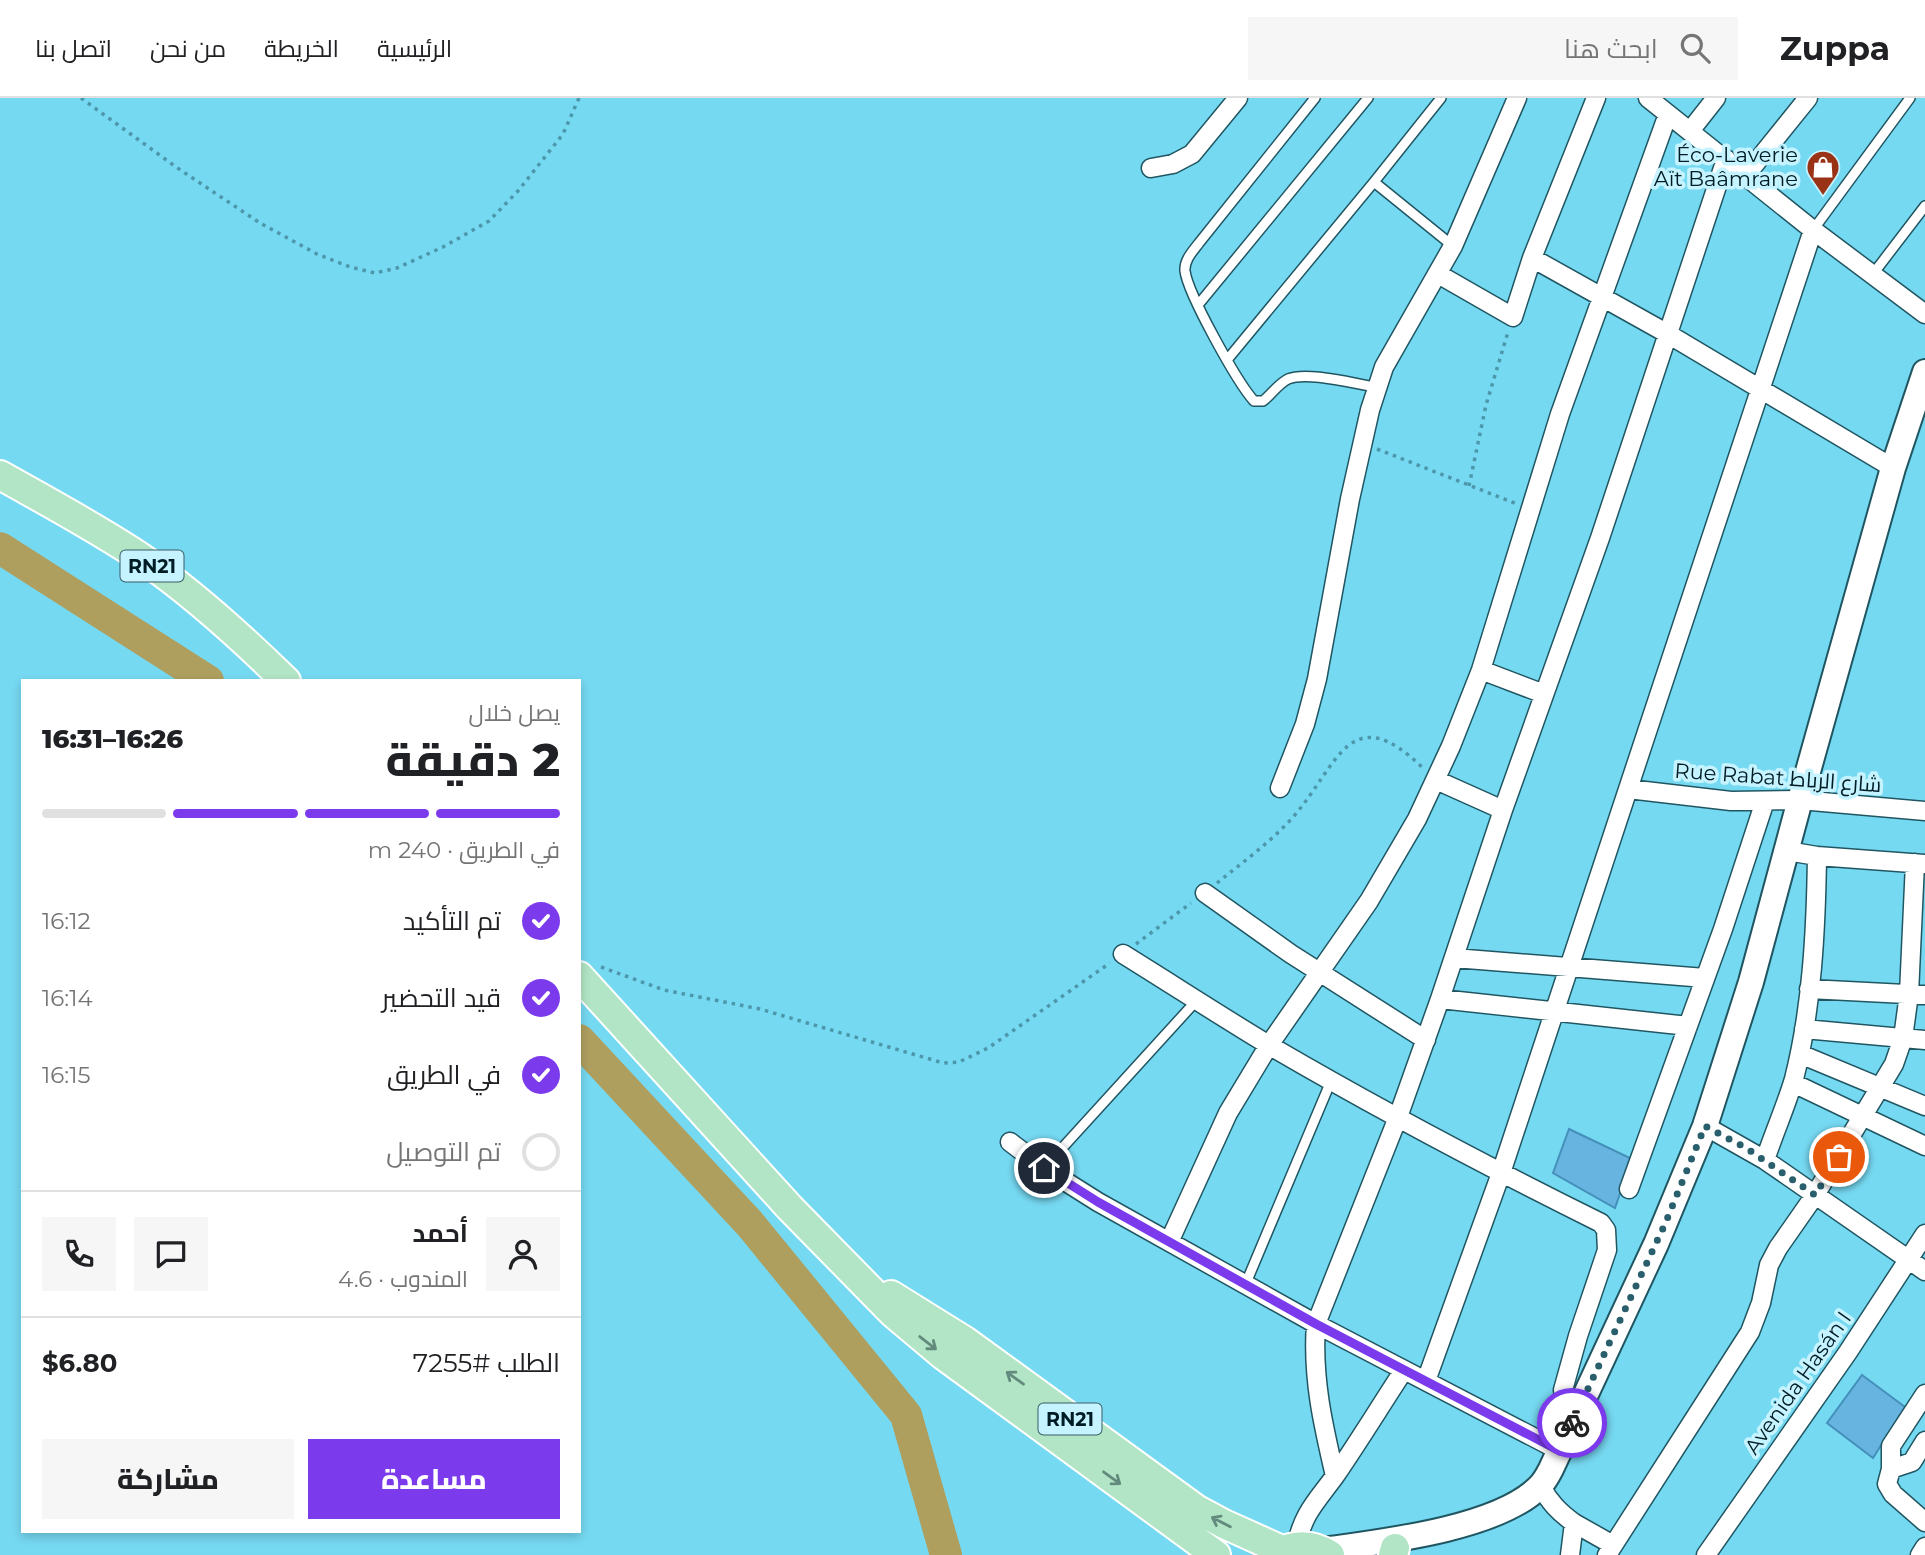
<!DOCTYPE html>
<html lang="ar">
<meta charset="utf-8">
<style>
body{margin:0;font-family:Montserrat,Cairo,sans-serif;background:#f6f6f6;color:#202124;direction:rtl;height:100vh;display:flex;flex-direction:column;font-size:26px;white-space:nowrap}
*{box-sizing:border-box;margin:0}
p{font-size:23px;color:#757577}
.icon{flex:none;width:38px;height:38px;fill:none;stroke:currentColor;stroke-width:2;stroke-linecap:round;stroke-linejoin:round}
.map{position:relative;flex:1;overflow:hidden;direction:ltr}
.side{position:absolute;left:21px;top:581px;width:560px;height:854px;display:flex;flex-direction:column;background:#fff;border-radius:0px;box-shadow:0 4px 10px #0003;direction:rtl}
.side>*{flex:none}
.pin{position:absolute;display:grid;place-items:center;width:60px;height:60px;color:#fff;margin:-30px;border:4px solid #fff;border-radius:50%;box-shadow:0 2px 7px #0007}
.courier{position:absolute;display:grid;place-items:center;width:70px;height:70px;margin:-35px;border:5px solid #7c3aed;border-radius:50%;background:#fff;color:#222;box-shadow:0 2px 9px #0007}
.headline em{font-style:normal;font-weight:800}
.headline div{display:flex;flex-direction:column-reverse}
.headline{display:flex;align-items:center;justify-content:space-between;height:119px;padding:0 21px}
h1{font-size:46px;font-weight:800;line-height:52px}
.bar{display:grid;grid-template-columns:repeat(4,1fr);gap:10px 7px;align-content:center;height:84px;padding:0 21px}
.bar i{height:9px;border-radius:5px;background:#e0e0e0}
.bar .current{background:#7c3aed}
.bar p{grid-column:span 4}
.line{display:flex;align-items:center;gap:18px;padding:0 21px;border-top:2px solid #e0e0e0}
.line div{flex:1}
.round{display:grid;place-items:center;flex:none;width:74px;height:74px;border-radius:0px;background:#f6f6f6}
ol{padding:0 21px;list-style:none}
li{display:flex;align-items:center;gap:21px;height:77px}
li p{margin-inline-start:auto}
li .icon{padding:7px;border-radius:50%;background:#7c3aed;color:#fff;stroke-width:4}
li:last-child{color:#757577}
li i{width:38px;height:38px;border:4px solid #e0e0e0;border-radius:50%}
.cta{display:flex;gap:14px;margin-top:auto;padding:14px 21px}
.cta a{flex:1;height:80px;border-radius:0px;background:#7c3aed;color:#fff;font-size:28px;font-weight:800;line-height:80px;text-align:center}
.cta a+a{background:#f6f6f6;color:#202124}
header{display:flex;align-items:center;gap:42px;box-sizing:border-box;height:98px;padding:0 35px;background:#fff;border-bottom:2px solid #e0e0e0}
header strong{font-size:33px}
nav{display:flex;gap:38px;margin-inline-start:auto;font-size:24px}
.search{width:490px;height:63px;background:#f6f6f6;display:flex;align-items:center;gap:18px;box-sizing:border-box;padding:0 24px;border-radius:0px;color:#757577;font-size:26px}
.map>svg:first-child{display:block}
</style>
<header>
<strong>Zuppa</strong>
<div class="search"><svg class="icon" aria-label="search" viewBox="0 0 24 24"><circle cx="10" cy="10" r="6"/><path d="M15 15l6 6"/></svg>ابحث هنا</div>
<nav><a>الرئيسية</a><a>الخريطة</a><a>من نحن</a><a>اتصل بنا</a></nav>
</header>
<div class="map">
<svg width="1925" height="1457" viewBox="0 0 1925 1457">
<rect width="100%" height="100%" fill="#76d9f2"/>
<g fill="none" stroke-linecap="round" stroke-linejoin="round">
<!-- river -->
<path stroke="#af9f5f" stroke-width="32" d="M0 450 208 583
M579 942 750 1126 906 1317 946 1457"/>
</g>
<!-- building -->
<path fill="#68b4e0" stroke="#4490bb" stroke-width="2" d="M1569 1031 1632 1061 1615 1110 1553 1075Z
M1862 1277 1905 1309 1873 1360 1827 1325Z"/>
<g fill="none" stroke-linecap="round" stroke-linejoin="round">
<defs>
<path id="service" d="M1315 0 1199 145C1193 153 1184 162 1185 173 1188 196 1237 284 1254 303H1263C1271 297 1278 286 1288 281 1307 273 1355 286 1376 289
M1374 84 1453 148
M1813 132 1910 0
M1873 176 1925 108
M1198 207 1368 0
M1227 262 1374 84 1441 0
M1044 1070 1197 902
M1246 1185 1331 983"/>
<path id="minor" d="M1648 0 1813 132 1925 216
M1690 33 1716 0
M1151 70 1173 66 1192 56 1238 0
M1746 77 1808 0
M1532 160 1668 236 1893 370
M1438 176 1513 219 1532 160 1596 0
M1481 572 1544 596
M1436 682 1503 712
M1280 690 1305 626 1317 581 1350 401 1370 312 1384 269 1453 148 1517 0
M1628 691 1731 703 1800 702 1925 713
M1787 753 1817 758 1925 766
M1205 795 1291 856 1426 942
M1123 856C1173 887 1222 919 1272 949 1380 1012 1490 1070 1601 1125L1606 1132 1607 1152 1578 1238 1563 1292 1566 1312 1571 1326
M1454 860 1705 880
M1809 891 1925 897
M1440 901 1688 928
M1804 931 1925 942
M1800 956 1925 1008
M1793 985 1925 1048
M1705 1028 1765 1062 1925 1173
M1010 1044 1044 1070 1098 1104 1316 1226 1560 1353
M1765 1062C1774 1035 1786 1008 1794 981 1812 910 1816 832 1817 758
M1629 1091 1723 831 1765 703
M1170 1142 1228 1015 1269 947 1369 803 1417 721 1451 648 1481 572 1560 316 1668 16
M1426 1283 1501 1075 1813 132
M1925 1296 1891 1348V1371L1887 1386 1893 1396 1925 1424
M1891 1371 1912 1364 1925 1343
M1335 1378C1323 1327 1312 1279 1316 1226L1398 1019 1440 901 1503 712 1600 440 1726 61
M1541 1388C1549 1404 1559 1414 1574 1425L1570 1457
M1574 1425 1613 1447
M1296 1449C1303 1415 1316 1404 1335 1378 1359 1343 1381 1307 1404 1272
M1607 1457 1750 1234 1761 1205 1769 1167 1778 1150 1815 1097 1894 966 1903 940 1909 896 1915 765
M1706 1457 1848 1254 1925 1136
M1920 1457 1925 1449"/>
<path id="secondary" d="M1323 1452C1380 1444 1497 1431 1539 1389 1544 1384 1548 1377 1551 1371L1656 1146 1705 1028 1751 884 1800 702 1893 370 1925 274"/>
<path id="primary" d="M0 377C48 404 97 430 143 461 193 495 243 541 286 583
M579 878 790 1110 893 1215 943 1257 1216 1457
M891 1197 965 1243 1196 1411 1224 1426 1284 1453
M1277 1457C1293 1445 1314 1446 1330 1457
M1393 1457 1395 1450"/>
</defs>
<!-- service casing -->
<use href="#service" stroke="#205662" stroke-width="12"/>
<!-- minor casing -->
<use href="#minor" stroke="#205662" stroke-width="21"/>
<!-- secondary casing -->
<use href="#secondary" stroke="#205662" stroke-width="28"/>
<!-- primary casing -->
<use href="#primary" stroke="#fff" stroke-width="32"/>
<!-- path -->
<path stroke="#4d97ab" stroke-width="3.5" stroke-dasharray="3.5 5" stroke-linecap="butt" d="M81 0 176 69 260 125 317 156 350 169 375 175 397 170 443 149 489 123 518 93 563 36 579 0
M1377 351 1517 406
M1469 388 1486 307 1508 234
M1217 785C1243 764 1271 744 1294 718 1338 667 1350 599 1423 670
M1136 846 1191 805
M601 869 664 892 760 911 943 965 959 964 988 950 1110 865"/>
<!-- service -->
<use href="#service" stroke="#fff" stroke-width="9"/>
<!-- minor -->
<use href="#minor" stroke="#fff" stroke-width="18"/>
<!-- secondary -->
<use href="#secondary" stroke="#fff" stroke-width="24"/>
<!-- primary -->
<use href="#primary" stroke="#b2e5c5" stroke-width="28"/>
</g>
<!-- one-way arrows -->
<defs><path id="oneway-shaft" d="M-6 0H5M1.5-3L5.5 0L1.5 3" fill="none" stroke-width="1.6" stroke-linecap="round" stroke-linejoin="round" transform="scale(1.75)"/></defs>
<g stroke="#628b7d">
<use href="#oneway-shaft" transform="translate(928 1245) rotate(38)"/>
<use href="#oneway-shaft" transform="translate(1015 1280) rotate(-144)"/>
<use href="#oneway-shaft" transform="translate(1112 1380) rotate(36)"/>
<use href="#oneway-shaft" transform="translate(1221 1424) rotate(-153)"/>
</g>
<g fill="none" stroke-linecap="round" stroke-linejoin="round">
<!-- done -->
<path stroke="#295e6c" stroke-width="7" stroke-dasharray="0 12.6" d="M1572 1325 1665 1126 1705 1028 1746 1050 1815 1097 1839 1059"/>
<!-- route -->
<path stroke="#7c3aed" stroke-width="9" d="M1044 1070 1098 1104 1316 1226 1560 1353 1572 1325"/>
</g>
<!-- icons -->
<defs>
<symbol id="shop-pin" viewBox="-11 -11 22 30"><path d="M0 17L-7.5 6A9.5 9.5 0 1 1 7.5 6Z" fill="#9a3215" stroke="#c5f3ff"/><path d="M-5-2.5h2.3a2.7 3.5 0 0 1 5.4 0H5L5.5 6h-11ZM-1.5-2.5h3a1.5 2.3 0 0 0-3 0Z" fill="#fff"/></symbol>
</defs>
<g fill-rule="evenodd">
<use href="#shop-pin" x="1804" y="50" width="38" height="52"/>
</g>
<g text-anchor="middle" stroke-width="7" stroke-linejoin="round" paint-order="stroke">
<!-- shield labels -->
<g fill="#c5f3ff" stroke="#3b5c66" stroke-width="2">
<rect x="120.5" y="452.5" width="63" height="31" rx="5"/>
<rect x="1038.5" y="1305.5" width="63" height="31" rx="5"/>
</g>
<g font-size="19" font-weight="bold" fill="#001c24">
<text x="152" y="475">RN21</text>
<text x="1070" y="1328">RN21</text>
</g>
<!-- poi labels -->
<g font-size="21" fill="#001c24" stroke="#c5f3ff" text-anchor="end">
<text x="1798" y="64">Éco-Laverie<tspan x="1798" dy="24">Aït Baâmrane</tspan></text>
</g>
<!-- street labels -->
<g font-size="21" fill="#001c24" stroke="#c5f3ff">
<text transform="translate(1778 680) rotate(4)" y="7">Rue Rabat شارع الرباط</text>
<text transform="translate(1798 1285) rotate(-55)" y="7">Avenida Hasán I</text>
</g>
</g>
</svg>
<div class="pin" style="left:1839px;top:1059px;background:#ea580c"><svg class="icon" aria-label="bag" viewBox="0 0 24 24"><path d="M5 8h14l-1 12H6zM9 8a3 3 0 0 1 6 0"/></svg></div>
<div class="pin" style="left:1044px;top:1070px;background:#1f2937"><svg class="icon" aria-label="home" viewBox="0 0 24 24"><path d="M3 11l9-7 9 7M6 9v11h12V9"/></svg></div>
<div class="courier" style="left:1572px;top:1325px"><svg class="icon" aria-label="bike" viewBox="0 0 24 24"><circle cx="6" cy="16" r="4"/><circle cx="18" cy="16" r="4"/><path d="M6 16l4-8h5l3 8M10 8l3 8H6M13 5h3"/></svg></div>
<section class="side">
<div class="headline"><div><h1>2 دقيقة</h1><p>يصل خلال</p></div><em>16:26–16:31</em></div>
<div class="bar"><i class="current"></i><i class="current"></i><i class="current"></i><i></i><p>في الطريق · 240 m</p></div>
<ol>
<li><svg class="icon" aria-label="check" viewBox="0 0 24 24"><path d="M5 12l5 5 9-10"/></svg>تم التأكيد<p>16:12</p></li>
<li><svg class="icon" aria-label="check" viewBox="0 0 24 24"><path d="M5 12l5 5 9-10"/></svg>قيد التحضير<p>16:14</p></li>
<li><svg class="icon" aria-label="check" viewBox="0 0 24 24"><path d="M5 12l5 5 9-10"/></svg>في الطريق<p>16:15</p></li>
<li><i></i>تم التوصيل</li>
</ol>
<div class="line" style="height:126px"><a class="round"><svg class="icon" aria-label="person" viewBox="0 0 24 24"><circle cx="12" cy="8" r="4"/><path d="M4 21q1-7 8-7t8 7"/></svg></a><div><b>أحمد</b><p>المندوب · 4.6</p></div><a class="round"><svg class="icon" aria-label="chat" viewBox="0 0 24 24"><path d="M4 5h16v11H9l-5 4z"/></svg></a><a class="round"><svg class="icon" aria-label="phone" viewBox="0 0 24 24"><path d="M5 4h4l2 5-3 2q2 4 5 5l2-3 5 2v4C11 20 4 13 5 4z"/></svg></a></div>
<div class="line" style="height:91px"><div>الطلب #7255</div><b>$6.80</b></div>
<div class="cta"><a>مساعدة</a><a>مشاركة</a></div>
</section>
</div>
